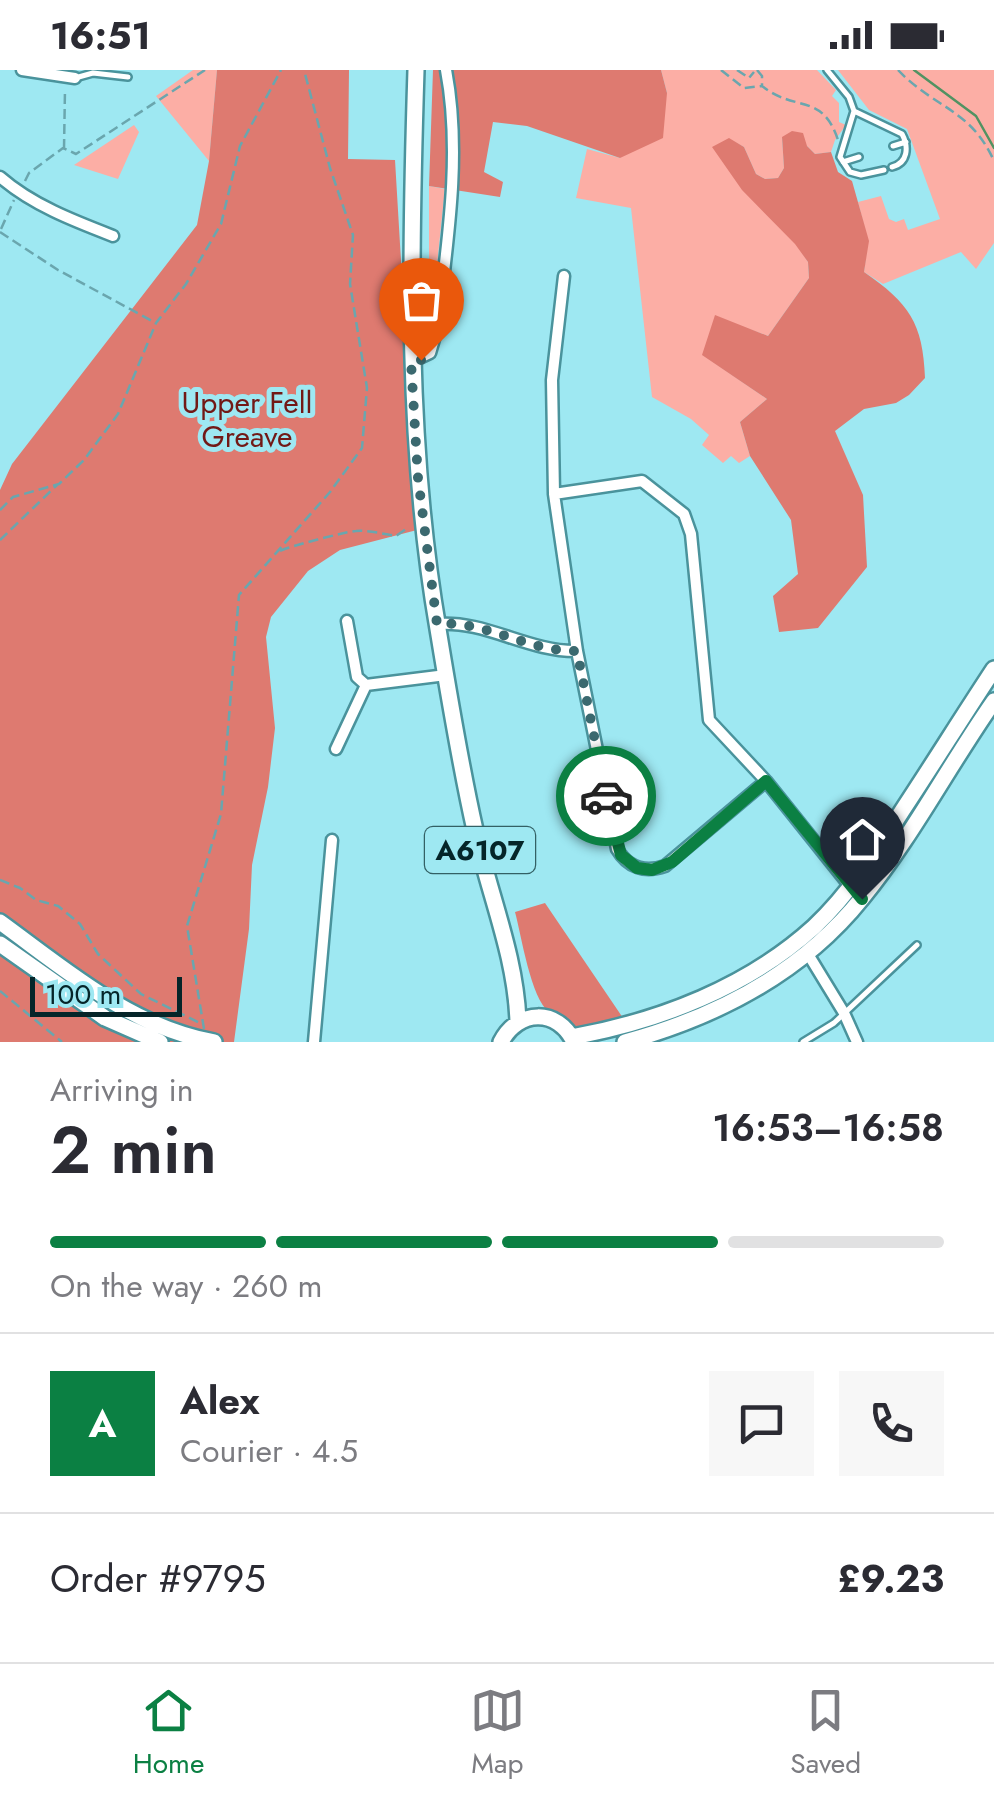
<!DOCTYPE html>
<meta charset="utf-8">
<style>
body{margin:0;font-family:Jost,sans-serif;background:#f7f7f7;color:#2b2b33;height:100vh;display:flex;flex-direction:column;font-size:38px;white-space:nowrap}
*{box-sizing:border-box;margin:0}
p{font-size:32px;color:#7c7c81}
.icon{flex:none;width:55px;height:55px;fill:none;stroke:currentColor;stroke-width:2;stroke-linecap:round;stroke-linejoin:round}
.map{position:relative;height:972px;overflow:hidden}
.drawer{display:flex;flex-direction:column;background:#fff;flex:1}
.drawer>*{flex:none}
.scale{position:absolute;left:30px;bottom:25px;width:152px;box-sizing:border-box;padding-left:10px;border:5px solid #052529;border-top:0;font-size:28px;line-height:35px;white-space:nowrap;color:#052529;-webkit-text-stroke:8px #9ee8f2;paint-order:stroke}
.pin{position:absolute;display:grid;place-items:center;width:85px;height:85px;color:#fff;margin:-102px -42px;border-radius:50% 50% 50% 0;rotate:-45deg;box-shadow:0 0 10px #0007}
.pin .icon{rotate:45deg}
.courier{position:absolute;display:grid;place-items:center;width:100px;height:100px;margin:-50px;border:8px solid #0b8043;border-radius:50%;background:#fff;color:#222;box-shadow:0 2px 12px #0007}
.head em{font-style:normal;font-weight:600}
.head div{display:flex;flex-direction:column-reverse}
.head{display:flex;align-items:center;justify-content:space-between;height:170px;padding:0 50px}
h1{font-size:65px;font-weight:600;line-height:75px}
.bar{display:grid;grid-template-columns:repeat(4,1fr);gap:15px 10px;align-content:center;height:120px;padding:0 50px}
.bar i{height:12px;border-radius:8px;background:#e1e1e2}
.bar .selected{background:#0b8043}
.bar p{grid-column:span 4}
.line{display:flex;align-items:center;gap:25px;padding:0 50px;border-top:2px solid #e1e1e2}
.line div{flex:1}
.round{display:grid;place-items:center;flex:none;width:105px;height:105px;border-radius:0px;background:#f7f7f7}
.status{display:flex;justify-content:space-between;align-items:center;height:70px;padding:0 50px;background:#fff;direction:ltr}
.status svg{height:28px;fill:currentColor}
.tabs{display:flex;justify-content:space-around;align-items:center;height:140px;border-top:2px solid #e1e1e2;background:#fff;font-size:28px;color:#7c7c81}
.tabs a{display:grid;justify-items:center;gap:5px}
.tabs .selected{color:#0b8043}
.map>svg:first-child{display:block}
</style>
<div class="status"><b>16:51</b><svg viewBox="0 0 49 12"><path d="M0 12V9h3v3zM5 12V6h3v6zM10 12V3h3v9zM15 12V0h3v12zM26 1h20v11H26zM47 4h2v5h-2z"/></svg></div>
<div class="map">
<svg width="994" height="972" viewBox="0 0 994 972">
<rect width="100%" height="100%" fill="#9ee8f2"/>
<!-- green -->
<path fill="#fcaea5" d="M193 0H217L209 91 156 26Z
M661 0H817L836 20 832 26 839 33V52L846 55 835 70 831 82 815 84 807 76 782 67 784 98 778 108 765 109 756 104 744 77 729 69 808 192 809 208 768 266 746 258 703 285 767 329 740 352 750 386 739 393 731 386 723 393 702 375 709 365 691 349 652 327 631 138 576 128 587 79 620 88 667 23Z
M838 0H994V173L976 199 961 182 883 214 864 202 868 171 858 132 881 126 889 149 896 152 904 149 908 160 940 149 907 59 869 40Z
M134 55 139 62 118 109 74 95Z
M429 116 445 119 429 270Z"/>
<!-- forest -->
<path fill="#de7a70" d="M217 0H349L348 89 395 90 417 460 340 480 308 501 271 547 266 567 275 658 268 717 252 795 249 859 234 972H0V420L12 394 197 155 209 91Z
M433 0H661L667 23 663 68 620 88 527 56 493 52 484 102 503 112 500 127 429 116Z
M792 61 803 63 807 76 815 84 831 82 838 102 852 111 869 171 864 202C909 233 923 253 925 308L909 325 896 333 864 339 835 361 863 425 867 497 818 558 779 562 773 526 798 504 791 450 750 386 740 352 767 329 702 285 715 245 768 266 809 208 808 192 795 174 742 120 712 77 729 68 744 77 756 104 765 109 778 108 784 98 782 67Z
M545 833 623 948 576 960C567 951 558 949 549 942 531 929 521 864 515 842Z"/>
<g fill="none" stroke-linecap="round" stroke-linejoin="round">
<!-- stream -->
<path stroke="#519262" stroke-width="2.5" d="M914 0 976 46 994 78"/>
<defs>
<path id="lane" d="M827 0 849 27 854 41 902 64C909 77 908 93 892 97
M75 8 93 3 128 7
M854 41 840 87 850 102 861 105 884 100
M893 76 906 72
M843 92 859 87
M803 972 834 953 917 875"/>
<path id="street" d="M22 0 75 8
M0 107C32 135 74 151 113 166
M564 206 552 310 554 424 577 581 617 779C628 798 645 803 665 796L766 711
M411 292 430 283 437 259C447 175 462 84 446 0
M554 424 642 411 684 444 691 464 709 650 766 711 854 821
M347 551 357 607 366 615 446 605
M437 554C486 550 528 582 577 581
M336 679 366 615
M808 884 844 943 857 972
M314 972 332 770"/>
<path id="primary" d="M416 0C410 187 406 374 438 559 449 626 460 694 475 760 489 824 516 886 518 952
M0 852C66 900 131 957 214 972
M0 874 105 948 160 972
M572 967C660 951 748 917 814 857 850 823 876 782 902 741 933 694 963 646 994 599
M501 972C518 939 558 938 574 972
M625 972C716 947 802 903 862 828 912 767 949 695 994 631"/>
</defs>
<!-- lane casing -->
<use href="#lane" stroke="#4a939c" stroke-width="10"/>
<!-- street casing -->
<use href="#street" stroke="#4a939c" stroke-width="15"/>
<!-- primary casing -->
<use href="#primary" stroke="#4a939c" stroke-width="20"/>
<!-- path -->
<path stroke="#6aa6ae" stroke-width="2.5" stroke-dasharray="10 5" stroke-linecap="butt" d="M721 0 744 18 762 16
M737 0 749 8 754 2
M757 0 762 6V16C796 43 822 22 838 70
M898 0C934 38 971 39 994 91
M64 79 65 19
M25 111 29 103 63 78 76 84 205 0
M1 159 14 130
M0 162 58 200 154 252
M0 440 13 427 59 414 84 390 118 344 156 253 186 214 221 154 240 76 281 0
M0 470 57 415
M280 481C287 477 348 461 356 461 369 460 384 464 396 466L409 457
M0 810 20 818 36 830 58 836 80 854 98 884 141 924 202 954
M0 921 62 972
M204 959 187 856 221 744 239 525 330 422 362 378 367 318 350 214 353 165 330 98 304 0"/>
<!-- lane -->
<use href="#lane" stroke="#fff" stroke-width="5"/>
<!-- street -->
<use href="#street" stroke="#fff" stroke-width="10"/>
<!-- primary -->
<use href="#primary" stroke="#fff" stroke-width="15"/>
</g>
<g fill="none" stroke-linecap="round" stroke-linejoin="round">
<!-- done -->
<path stroke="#3b696f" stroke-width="10" stroke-dasharray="0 18" d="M421 290 411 292 418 408 437 554C486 550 528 582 577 581L606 726"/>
<!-- route -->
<path stroke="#0b8043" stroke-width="12" d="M606 726 621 785 637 798 652 800 672 792 766 711 862 829"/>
</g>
<g text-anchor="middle" stroke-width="10" stroke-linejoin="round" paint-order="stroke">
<!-- shield labels -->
<rect fill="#9ee8f2" stroke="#336065" stroke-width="2.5" x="425" y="757" width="110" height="46" rx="8"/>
<g font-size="28" font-weight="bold" fill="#052529">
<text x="480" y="790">A6107</text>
</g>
<!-- park labels -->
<g font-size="30" fill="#721916" stroke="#9ee8f2">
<text x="247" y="343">Upper Fell<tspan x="247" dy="34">Greave</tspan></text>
</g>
</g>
</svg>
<div class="scale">100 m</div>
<div class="pin" style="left:421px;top:290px;background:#ea580c"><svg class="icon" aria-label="bag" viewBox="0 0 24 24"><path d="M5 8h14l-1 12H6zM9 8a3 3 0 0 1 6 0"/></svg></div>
<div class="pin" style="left:862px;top:829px;background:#1f2937"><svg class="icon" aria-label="home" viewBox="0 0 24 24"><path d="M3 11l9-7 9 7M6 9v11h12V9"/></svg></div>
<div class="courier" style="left:606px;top:726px"><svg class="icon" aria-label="car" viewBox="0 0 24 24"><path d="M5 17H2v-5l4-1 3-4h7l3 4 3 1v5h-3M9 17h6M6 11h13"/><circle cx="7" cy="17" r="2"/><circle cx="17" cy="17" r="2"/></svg></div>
</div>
<section class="drawer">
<div class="head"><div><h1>2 min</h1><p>Arriving in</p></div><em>16:53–16:58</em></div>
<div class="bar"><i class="selected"></i><i class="selected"></i><i class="selected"></i><i></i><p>On the way · 260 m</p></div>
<div class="line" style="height:180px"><b class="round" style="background:#0b8043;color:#fff">A</b><div><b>Alex</b><p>Courier · 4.5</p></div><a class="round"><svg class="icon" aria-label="chat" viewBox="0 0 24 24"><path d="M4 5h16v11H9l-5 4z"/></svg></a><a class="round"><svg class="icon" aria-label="phone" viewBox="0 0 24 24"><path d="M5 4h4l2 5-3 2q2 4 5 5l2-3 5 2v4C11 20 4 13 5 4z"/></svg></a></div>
<div class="line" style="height:130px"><div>Order #9795</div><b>£9.23</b></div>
</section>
<nav class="tabs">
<a class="selected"><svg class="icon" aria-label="home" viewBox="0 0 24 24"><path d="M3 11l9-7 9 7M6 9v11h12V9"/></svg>Home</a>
<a><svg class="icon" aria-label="map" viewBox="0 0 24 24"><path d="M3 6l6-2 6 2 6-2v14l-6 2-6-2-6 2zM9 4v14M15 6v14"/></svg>Map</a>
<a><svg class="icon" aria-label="saved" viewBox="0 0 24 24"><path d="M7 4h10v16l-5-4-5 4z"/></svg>Saved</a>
</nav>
